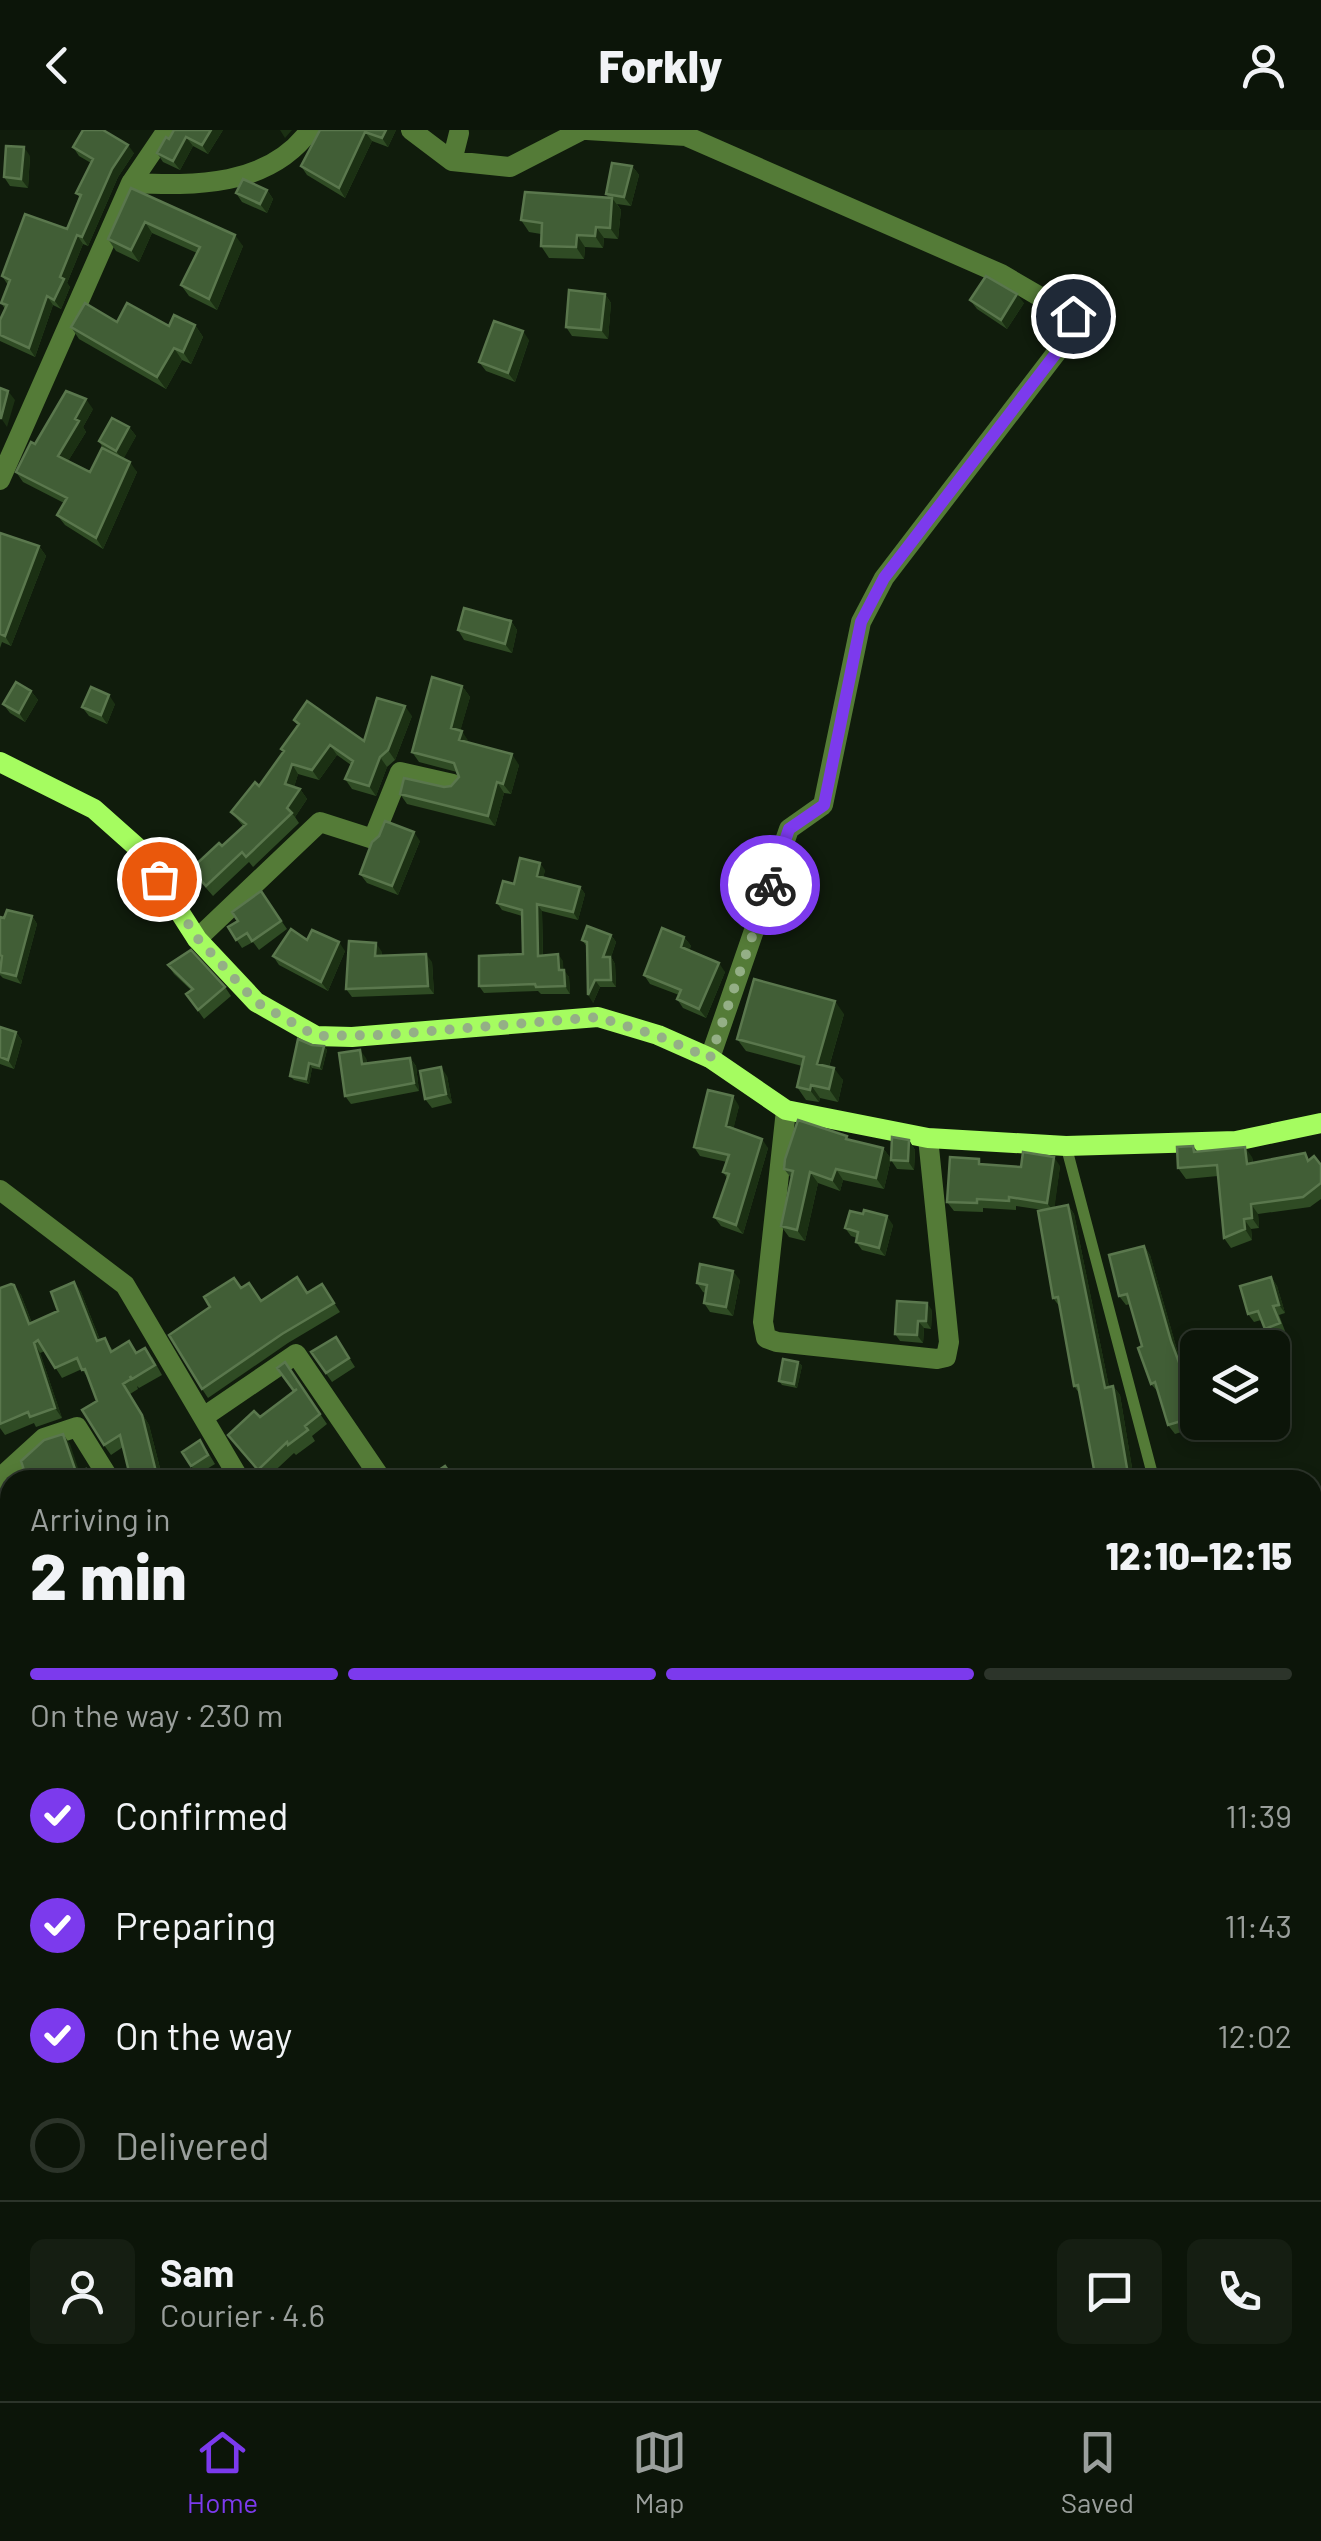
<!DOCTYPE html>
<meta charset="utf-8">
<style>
body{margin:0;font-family:Barlow,sans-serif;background:#151e12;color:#f1f3f6;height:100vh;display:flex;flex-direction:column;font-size:38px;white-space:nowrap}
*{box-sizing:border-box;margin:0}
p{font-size:32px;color:#9a9f9c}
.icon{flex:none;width:55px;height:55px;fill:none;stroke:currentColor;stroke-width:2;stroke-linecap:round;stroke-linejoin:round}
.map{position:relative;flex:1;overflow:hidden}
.drawer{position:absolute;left:0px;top:1340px;width:1322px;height:932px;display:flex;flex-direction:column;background:#0c1509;border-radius:30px 30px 0 0;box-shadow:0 5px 15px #0003,0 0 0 2px #2c342a}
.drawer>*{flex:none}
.controls{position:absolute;left:1180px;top:1200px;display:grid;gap:20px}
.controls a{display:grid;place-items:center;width:110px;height:110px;border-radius:15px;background:#0c1509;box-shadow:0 5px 15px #0003,0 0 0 2px #2c342a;font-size:50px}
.pin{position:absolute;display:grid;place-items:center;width:85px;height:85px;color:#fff;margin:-42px;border:5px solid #fff;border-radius:50%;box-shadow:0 2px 10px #0007}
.courier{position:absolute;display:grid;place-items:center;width:100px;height:100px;margin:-50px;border:8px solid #7c3aed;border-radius:50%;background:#fff;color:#222;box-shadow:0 2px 12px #0007}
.headline em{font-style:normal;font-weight:800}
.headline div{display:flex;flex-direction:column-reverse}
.headline{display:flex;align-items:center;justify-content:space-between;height:170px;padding:0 30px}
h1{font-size:65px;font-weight:800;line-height:75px}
.bar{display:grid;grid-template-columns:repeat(4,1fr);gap:15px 10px;align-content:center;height:120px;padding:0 30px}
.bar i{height:12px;border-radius:8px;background:#2c342a}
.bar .active{background:#7c3aed}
.bar p{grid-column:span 4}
.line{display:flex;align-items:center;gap:25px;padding:0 30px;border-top:2px solid #2c342a}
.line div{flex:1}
.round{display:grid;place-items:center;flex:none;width:105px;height:105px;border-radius:15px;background:#151e12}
ol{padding:0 30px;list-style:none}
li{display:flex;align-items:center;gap:30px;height:110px}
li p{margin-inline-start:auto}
li .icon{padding:10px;border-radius:50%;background:#7c3aed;color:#fff;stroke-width:4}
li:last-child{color:#9a9f9c}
li i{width:55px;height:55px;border:5px solid #2c342a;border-radius:50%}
header{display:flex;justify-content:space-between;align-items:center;height:130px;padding:0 30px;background:#0c1509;font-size:45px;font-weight:800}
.dock{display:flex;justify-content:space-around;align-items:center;height:140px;border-top:2px solid #2c342a;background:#0c1509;font-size:28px;color:#9a9f9c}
.dock a{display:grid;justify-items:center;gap:5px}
.dock .active{color:#7c3aed}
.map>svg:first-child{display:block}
</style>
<header><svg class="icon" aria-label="back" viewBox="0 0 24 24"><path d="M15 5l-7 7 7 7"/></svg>Forkly<svg class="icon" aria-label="person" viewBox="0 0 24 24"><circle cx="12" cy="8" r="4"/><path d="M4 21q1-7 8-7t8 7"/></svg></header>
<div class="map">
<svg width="1321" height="2271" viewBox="0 0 1321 2271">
<rect width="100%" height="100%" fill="#101c0c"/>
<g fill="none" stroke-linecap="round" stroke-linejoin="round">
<!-- lane -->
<path stroke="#547b37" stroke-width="11" d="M1066 1016 1154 1350"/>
<!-- street -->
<path stroke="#547b37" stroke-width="20" d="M411 0 452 31 510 37 582 0
M587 0 686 6 1001 144 1073 186 1076 197 884 448 861 492 823 675 789 699 710 928
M452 31 459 3
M131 53 167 0
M0 350 131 53C194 56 269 57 310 0
M197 809 320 692 373 709 400 642 453 654
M786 980 763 1192 766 1208 777 1212 937 1229 946 1227 949 1212 928 1008
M0 1060 125 1155 240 1350
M205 1286 296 1224 382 1350
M0 1348 44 1308 77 1297 110 1350
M0 1350 10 1372
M0 1434 10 1430
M0 2228 10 2239
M32 2262 40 2271"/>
<!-- secondary -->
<path stroke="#a5fc60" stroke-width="20" d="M0 632 94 679 139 719 197 809 256 872 316 906 352 907 598 887 658 905 710 928 786 980 928 1008 1066 1016 1236 1011 1321 993"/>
</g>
<!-- wall -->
<path fill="#2f4b24" d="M223 0 208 24 193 16 180 40 163 32 157 23 169 9Z
M320 0H396L388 17 372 11 345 68 307 45 301 36Z
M73 17 134 23 118 47 88 116 83 114 67 153 70 157 61 179 53 175 35 227 0 211V190L5 179 1 173 8 155 2 146 67 99 80 68 76 63 91 33 79 26Z
M30 26 28 58 10 56 4 47Z
M632 36 639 45 631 76 617 74 621 80 618 109 604 108 603 118 585 117 584 129 549 128 541 116V104L529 102 521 90 609 68 606 64Z
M131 58 243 116 217 180 189 166 181 155 197 123 152 103 139 132 116 121 108 109Z
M267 60 273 69 267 83 242 72 236 63Z
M605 164 611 173 608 209 572 206 566 197Z
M970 170 1024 173 1007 199 977 179Z
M117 192 169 196 195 195 203 207 191 234 182 230 166 259 79 209 71 197Z
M529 210 515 252 486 241 479 232Z
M93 279 83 297 86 302 68 331 90 342 104 320 99 311 129 297 136 306 123 329 137 342 103 419 65 395 57 385 64 373 23 352 16 342 35 314Z
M0 403 39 416 46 426 11 516 2 512 0 518Z
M511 491 517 500 512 523 464 510 458 500Z
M462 556 470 567 460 601 469 612 519 635 511 664 504 663 495 696 407 674 400 664 451 656 459 647 457 642 419 632 412 622Z
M31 561 38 570 25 592 10 583 3 574Z
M115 574 107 594 89 586 82 577Z
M412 586 395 630 387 637 376 666 352 659 345 649 351 635 337 625 319 650 298 644 294 657 300 659 307 669 295 687 299 693 253 737 249 732 213 766 198 749 191 739 222 716 243 696 231 682 259 656 283 622 281 619 298 596 294 590 364 611Z
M420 711 398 765 367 753 360 744Z
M545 740 543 748 580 757 585 764 578 790 542 781 543 825 563 831V840L569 847 570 864H541L538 861 484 863 479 856 523 824 522 786 502 780 497 773 514 754Z
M261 761 287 799 259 820 253 812 242 818 228 797 238 791Z
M32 786 37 794 21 854 3 848 0 845V787L4 788Z
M611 805 616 812 611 827 615 834 616 857H600L593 873 587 817 582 810Z
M684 807 691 816 689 820 725 842 706 888 683 878 677 869 679 865 650 854 644 845Z
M345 821 328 861 279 835 273 826Z
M382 822V826L432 832 434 864 352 867 346 859Z
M168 835 225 857 231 866 204 889 186 864 191 860 174 844Z
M844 884 829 937 843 950 838 972 820 968 819 972 806 970 797 957 802 936 746 921 737 909Z
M0 897 16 902 22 911 14 939 0 934Z
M312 915 324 916 327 920 322 940 312 938 309 954 294 950 290 946Z
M366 928 367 934 410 928 416 936 419 961 351 974 345 966Z
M447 946 452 973 432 978 425 969Z
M739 976 733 999 768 1018 743 1104 721 1096 714 1087 727 1048 723 1042 727 1032 700 1026 694 1017Z
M849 1010 883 1018 891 1029 884 1059 843 1050 840 1061 818 1053 805 1111 789 1107 781 1096 792 1049 784 1039Z
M909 1010 915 1020 914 1040 897 1039 891 1030Z
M1193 1016 1198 1022 1252 1027 1253 1033 1309 1030 1321 1035V1069L1310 1077 1258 1084 1259 1098 1251 1099 1252 1110 1231 1118 1224 1108 1218 1046 1186 1049 1178 1038Z
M983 1034 1021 1037 1060 1036 1054 1078 1068 1075 1074 1084 1109 1257 1113 1256 1120 1265 1134 1350H1096L1079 1263 1074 1256 1060 1177 1053 1168 1043 1080 1016 1076V1080L983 1078V1082L954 1081 947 1072Z
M863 1084 893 1095 885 1126 862 1120 856 1112 857 1108 851 1106 845 1098Z
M1144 1116 1150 1125 1177 1220 1189 1250 1196 1258 1198 1263V1292H1207V1294L1175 1304 1168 1295 1159 1263 1151 1254 1130 1174 1126 1175 1119 1166Z
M1271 1147 1277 1156 1285 1183 1279 1185 1285 1201 1271 1207 1261 1190 1254 1192 1248 1184Z
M740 1150 733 1186 710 1182 704 1173 706 1163 703 1162 697 1153Z
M74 1152 81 1162 100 1210 105 1208 113 1221 137 1222 152 1227 162 1245 139 1258 137 1256 138 1259 130 1264 149 1295 163 1350H131L123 1317 111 1325 104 1315 97 1271 89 1250 82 1239 62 1248 45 1221 40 1223 62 1288 36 1297 34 1293 5 1305 0 1298V1158L14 1155 21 1165 32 1193 58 1181Z
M322 1154 340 1182 288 1213 208 1268 202 1259 241 1158 261 1171 308 1163Z
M932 1180 931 1199 924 1198 923 1213 900 1211 895 1204Z
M336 1207 355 1237 332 1252 311 1222Z
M285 1232 327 1294 312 1306 315 1311 296 1325 294 1323 265 1350 228 1305 260 1287 294 1261Z
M798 1232 802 1236 797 1258 782 1255 779 1251Z
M206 1319 215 1334 197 1345 182 1322Z
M0 1375 10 1381V1414L0 1420Z
M0 2244 10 2255V2262H15L17 2265 11 2271H0Z"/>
<!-- shaded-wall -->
<path fill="#1b3013" d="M211 0H223L208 24 202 15Z
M280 0H292L285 8Z
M386 0H396L388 17 382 8Z
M365 2 372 11 345 68 339 58Z
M186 7 193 16 180 40 173 31Z
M128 15 134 23 118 47 88 116 82 107 112 39Z
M24 17 30 26 28 58 21 49Z
M632 36 639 45 631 76 624 67Z
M267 60 273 69 267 83 260 74Z
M612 68 621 80 618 109 610 98Z
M145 92 152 103 139 132 131 120Z
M596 97 604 108 603 118 595 106Z
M77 105 83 114 67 153 70 157 61 179 54 170 60 147Z
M235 105 243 116 217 180 209 169Z
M577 105 585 117 584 129 576 117Z
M605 164 611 173 608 209 601 200Z
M1017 164 1024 173 1007 199 1001 190Z
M47 166 53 175 35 227 29 218Z
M195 195 203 207 191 234 183 222Z
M523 201 529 210 515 252 508 243Z
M174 218 182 230 166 259 157 247Z
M8 261 15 270 7 297 1 288Z
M86 269 93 279 83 297 86 302 65 336 58 326Z
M129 297 136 306 123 330 116 321Z
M130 332 137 342 103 419 96 408Z
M39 416 46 426 11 516 5 506Z
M511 491 517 500 512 523 505 514Z
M462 556 470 567 458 609 451 598Z
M31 561 38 570 25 592 19 583Z
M109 565 115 574 107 594 101 585Z
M405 576 412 586 395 630 388 620Z
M462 601 469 612 459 610Z
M330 615 337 625 319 650 312 640Z
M512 624 519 635 511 664 503 654Z
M380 627 387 637 376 666 369 656Z
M292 634 298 644 292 664 285 654Z
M497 652 504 663 495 696 488 686Z
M300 659 307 669 295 687 287 678Z
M414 702 420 711 398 765 392 756Z
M540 733 545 740 542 753 537 746Z
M580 757 585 764 578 790 573 782Z
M537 774 542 781 543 833 538 826Z
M32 786 37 794 21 854 16 846Z
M611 805 616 812 611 827 615 834 616 857 611 850 603 827Z
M684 807 691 816 687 826 681 817Z
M339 812 345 821 328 861 321 852Z
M376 813 382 822 381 835 375 826Z
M426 824 432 832 434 864 428 856Z
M558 824 563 831 564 848 559 840Z
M719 833 725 842 706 888 699 879Z
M564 840 569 847 570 864 565 856Z
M595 850 600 857 593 873 588 865Z
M835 871 844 884 826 947 817 934Z
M16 902 22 911 14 939 8 930Z
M324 916 327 920 322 940 319 936Z
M360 920 366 928 368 943 362 934Z
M410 928 416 936 419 961 414 953Z
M309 933 312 938 309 954 306 949Z
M441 937 447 946 452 973 446 964Z
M834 938 843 950 838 972 829 959Z
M811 955 820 968 819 972 810 960Z
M733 966 739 976 732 1005 726 996Z
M762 1009 768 1018 743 1104 736 1095Z
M909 1010 915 1020 914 1040 908 1031Z
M1245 1017 1252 1027 1254 1044 1247 1034Z
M883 1018 891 1029 884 1059 876 1048Z
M1054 1027 1060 1036 1054 1082 1047 1073Z
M836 1039 843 1050 840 1061 832 1050Z
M810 1042 818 1053 805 1111 797 1100Z
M1251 1074 1258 1084 1259 1098 1252 1088Z
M1068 1075 1074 1084 1111 1267 1105 1258Z
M887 1086 893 1095 885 1126 879 1118Z
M1244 1089 1251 1099 1252 1110 1245 1099Z
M1144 1116 1150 1125 1177 1220 1192 1260 1186 1251 1171 1211Z
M733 1141 740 1150 733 1186 726 1177Z
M1271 1147 1277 1156 1285 1183 1279 1175Z
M74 1152 81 1162 104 1221 97 1211Z
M14 1155 21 1165 36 1204 29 1194Z
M927 1173 932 1180 931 1199 926 1191Z
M918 1191 924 1198 923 1213 917 1205Z
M34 1213 40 1223 62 1288 55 1278Z
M798 1232 802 1236 797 1258 794 1254Z
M1190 1249 1198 1263V1275Z
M1113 1256 1120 1265 1134 1350H1129Z
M130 1264 149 1295 163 1350H158Z
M63 1304 70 1314 82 1350 76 1342Z
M10 1491V1509L0 1522V1504Z"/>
<!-- building -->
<path fill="#415e36" stroke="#5a774d" stroke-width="2.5" d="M83 0H103L128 15 112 39 82 107 77 105 60 147 64 149 54 170 47 166 29 218 0 205V190L7 175 1 173 10 150 2 146 25 84 67 99 81 65 76 63 93 29 73 17Z
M174 0H211L202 15 186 7 173 31 157 23 166 7 169 9Z
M320 0H386L382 8 365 2 339 58 301 36Z
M6 16 24 17 21 49 4 47Z
M612 33 632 36 624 67 606 64Z
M243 49 267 60 260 74 236 63Z
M131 58 235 105 209 169 181 155 200 117 145 92 131 120 108 109Z
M525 62 612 68 610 98 596 97 595 106 577 105 576 117 541 116 542 93 521 90Z
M986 146 1017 164 1001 190 970 170Z
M569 160 605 164 601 200 566 197Z
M85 173 117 192 127 173 169 196 174 185 195 195 183 222 174 218 157 247 71 197Z
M494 191 523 201 508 243 479 232Z
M0 258 8 261 1 288H0Z
M66 261 86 269 75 289 79 291 58 326 90 342 102 318 130 332 96 408 57 385 67 368 16 342 31 312 35 314Z
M112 288 129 297 116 321 99 311Z
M0 403 39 416 5 506 0 504Z
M464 478 511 491 505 514 458 500Z
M432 547 462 556 451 598 462 601 459 610 512 624 503 654 497 652 488 686 400 664 404 648 444 657 451 656 459 647 454 633 412 622Z
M16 552 31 561 19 583 3 574Z
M91 557 109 565 101 585 82 577Z
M377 568 405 576 388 620 380 627 369 656 345 649 353 631 330 615 312 640 292 634 285 654 300 659 287 678 292 683 246 727 242 722 206 756 191 739 219 713 222 716 246 694 231 682 255 652 259 656 284 621 281 619 299 594 294 590 307 571 364 611Z
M385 691 414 702 392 756 360 744 372 712 379 706Z
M520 728 540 733 537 746 580 757 573 782 537 774 538 826 558 824 559 840H564L565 856 536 857 535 854 479 856V826L523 824 522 780 497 773 503 751 514 754Z
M261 761 281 791 252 811 247 803 236 810 228 797 238 791 232 782Z
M7 780 32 786 16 846 0 842 2 826 0 825V787L4 788Z
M587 796 611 805 603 827H610L611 850H595L588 865 587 812 582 810Z
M662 798 684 807 681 817 719 833 699 879 677 869 681 860 644 845Z
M291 799 307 810 312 800 339 812 321 852 273 826Z
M349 811 376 813 375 826 426 824 428 856 346 859Z
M191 820 225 857 198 880 186 864 193 859 168 835Z
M754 849 835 871 817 934 834 938 829 959 811 955 810 960 797 957 804 927 737 909Z
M0 897 16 902 8 930 0 927Z
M298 909 312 915 324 916 319 936 309 933 306 949 290 946Z
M360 920 362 934 410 928 414 953 345 966 339 923Z
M441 937 446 964 425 969 420 941Z
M708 960 733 966 726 996 762 1009 736 1095 714 1087 729 1044 723 1042 729 1025 694 1017Z
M798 990 847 1006 846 1009 883 1018 876 1048 836 1039 832 1050 810 1042 797 1100 781 1096 793 1041 784 1039 785 1029Z
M892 1007 909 1010 908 1031 891 1030Z
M1193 1016 1194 1022 1245 1017 1247 1034 1305 1023 1308 1031 1314 1026 1321 1035V1053L1303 1067 1251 1074 1252 1088 1244 1089 1245 1099 1224 1108 1217 1035 1178 1038 1177 1017Z
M1023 1022 1054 1027 1047 1073 1009 1067V1071L977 1069V1073L947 1072 950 1027 979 1029V1034L1021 1037Z
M1068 1075 1105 1258 1113 1256 1129 1350H1096L1078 1255 1074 1256 1058 1167 1053 1168 1038 1081Z
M864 1080 887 1086 879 1118 856 1112 858 1102 845 1098 850 1081 863 1084Z
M1144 1116 1171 1211 1186 1251 1190 1249 1198 1275V1286L1168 1295 1155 1252 1151 1254 1138 1218 1142 1216 1127 1164 1119 1166 1109 1125Z
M700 1134 733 1141 726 1177 704 1173 707 1155 697 1153Z
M297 1147 307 1163 322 1154 334 1173 282 1204 202 1259 169 1205 210 1177 204 1167 234 1148 241 1158 249 1153 261 1171Z
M1271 1147 1279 1175 1273 1176 1280 1193 1265 1199 1258 1181 1248 1184 1240 1156Z
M74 1152 97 1211 105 1208 111 1222 129 1211 136 1223 145 1218 155 1235 132 1249 130 1246 131 1249 123 1254 142 1285 158 1350H131L120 1305 104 1315 82 1280 97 1271 85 1239 82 1240 77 1228 55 1238 38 1210 34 1213 55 1278 30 1287 28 1282 0 1294V1158L11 1154 14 1155 29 1194 58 1181 51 1162Z
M897 1171 927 1173 926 1191H918L917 1205 895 1204Z
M336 1207 349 1228 326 1243 311 1222Z
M783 1229 798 1232 794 1254 779 1251Z
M285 1232 320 1284 305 1296 308 1300 288 1315 287 1312 258 1340 228 1305 254 1281 260 1287 297 1259 294 1261 277 1238Z
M63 1304 76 1342 86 1339 91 1350H27L21 1331 44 1310Z
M200 1310 208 1325 191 1336 182 1322Z
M445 1336 455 1350H424Z
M0 1375 7 1376 10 1382V1400L0 1407Z
M0 1436 10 1442V1491L0 1504Z
M0 2244 8 2252 0 2259Z"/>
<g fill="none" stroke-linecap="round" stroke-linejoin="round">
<!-- done -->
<path stroke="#94af86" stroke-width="10" stroke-dasharray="0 18" d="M159 749 198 809 256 872 316 906 384 905 598 887 658 906 710 928 770 755"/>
<!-- route -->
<path stroke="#7c3aed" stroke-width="12" d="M770 755 789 699 824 675 861 492 884 448 1076 197 1073 186"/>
</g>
</svg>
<div class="controls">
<a><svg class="icon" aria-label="layers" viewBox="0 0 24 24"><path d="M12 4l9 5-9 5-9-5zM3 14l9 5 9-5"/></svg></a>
</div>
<div class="pin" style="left:159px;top:749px;background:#ea580c"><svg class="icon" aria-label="bag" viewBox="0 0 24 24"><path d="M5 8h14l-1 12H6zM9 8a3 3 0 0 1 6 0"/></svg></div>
<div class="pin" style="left:1073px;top:186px;background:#1f2937"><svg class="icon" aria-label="home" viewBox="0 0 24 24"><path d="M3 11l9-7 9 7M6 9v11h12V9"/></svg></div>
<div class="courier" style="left:770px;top:755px"><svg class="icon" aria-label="bike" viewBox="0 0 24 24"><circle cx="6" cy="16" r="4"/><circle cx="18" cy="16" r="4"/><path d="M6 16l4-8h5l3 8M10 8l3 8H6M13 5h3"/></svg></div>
<section class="drawer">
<div class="headline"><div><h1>2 min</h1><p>Arriving in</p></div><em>12:10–12:15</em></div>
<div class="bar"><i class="active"></i><i class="active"></i><i class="active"></i><i></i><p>On the way · 230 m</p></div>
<ol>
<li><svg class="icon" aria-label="check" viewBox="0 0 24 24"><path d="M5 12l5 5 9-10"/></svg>Confirmed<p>11:39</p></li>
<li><svg class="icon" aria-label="check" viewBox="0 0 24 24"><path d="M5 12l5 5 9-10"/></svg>Preparing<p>11:43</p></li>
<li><svg class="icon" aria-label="check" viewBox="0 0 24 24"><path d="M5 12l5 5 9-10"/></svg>On the way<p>12:02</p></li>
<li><i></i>Delivered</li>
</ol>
<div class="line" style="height:180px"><a class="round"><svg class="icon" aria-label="person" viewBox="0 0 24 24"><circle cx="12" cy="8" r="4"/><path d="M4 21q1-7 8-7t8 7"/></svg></a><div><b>Sam</b><p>Courier · 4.6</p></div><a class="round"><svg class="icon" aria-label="chat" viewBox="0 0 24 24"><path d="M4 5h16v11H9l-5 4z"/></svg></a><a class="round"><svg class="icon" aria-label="phone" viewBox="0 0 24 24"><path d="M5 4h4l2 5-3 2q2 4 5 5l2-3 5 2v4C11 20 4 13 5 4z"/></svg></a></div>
</section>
</div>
<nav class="dock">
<a class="active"><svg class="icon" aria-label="home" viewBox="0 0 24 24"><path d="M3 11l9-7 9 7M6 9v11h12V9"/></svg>Home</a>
<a><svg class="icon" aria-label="map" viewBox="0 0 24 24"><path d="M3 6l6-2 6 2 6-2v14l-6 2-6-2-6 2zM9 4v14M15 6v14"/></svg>Map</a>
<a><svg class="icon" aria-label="saved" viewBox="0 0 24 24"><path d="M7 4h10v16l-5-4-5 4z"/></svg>Saved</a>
</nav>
